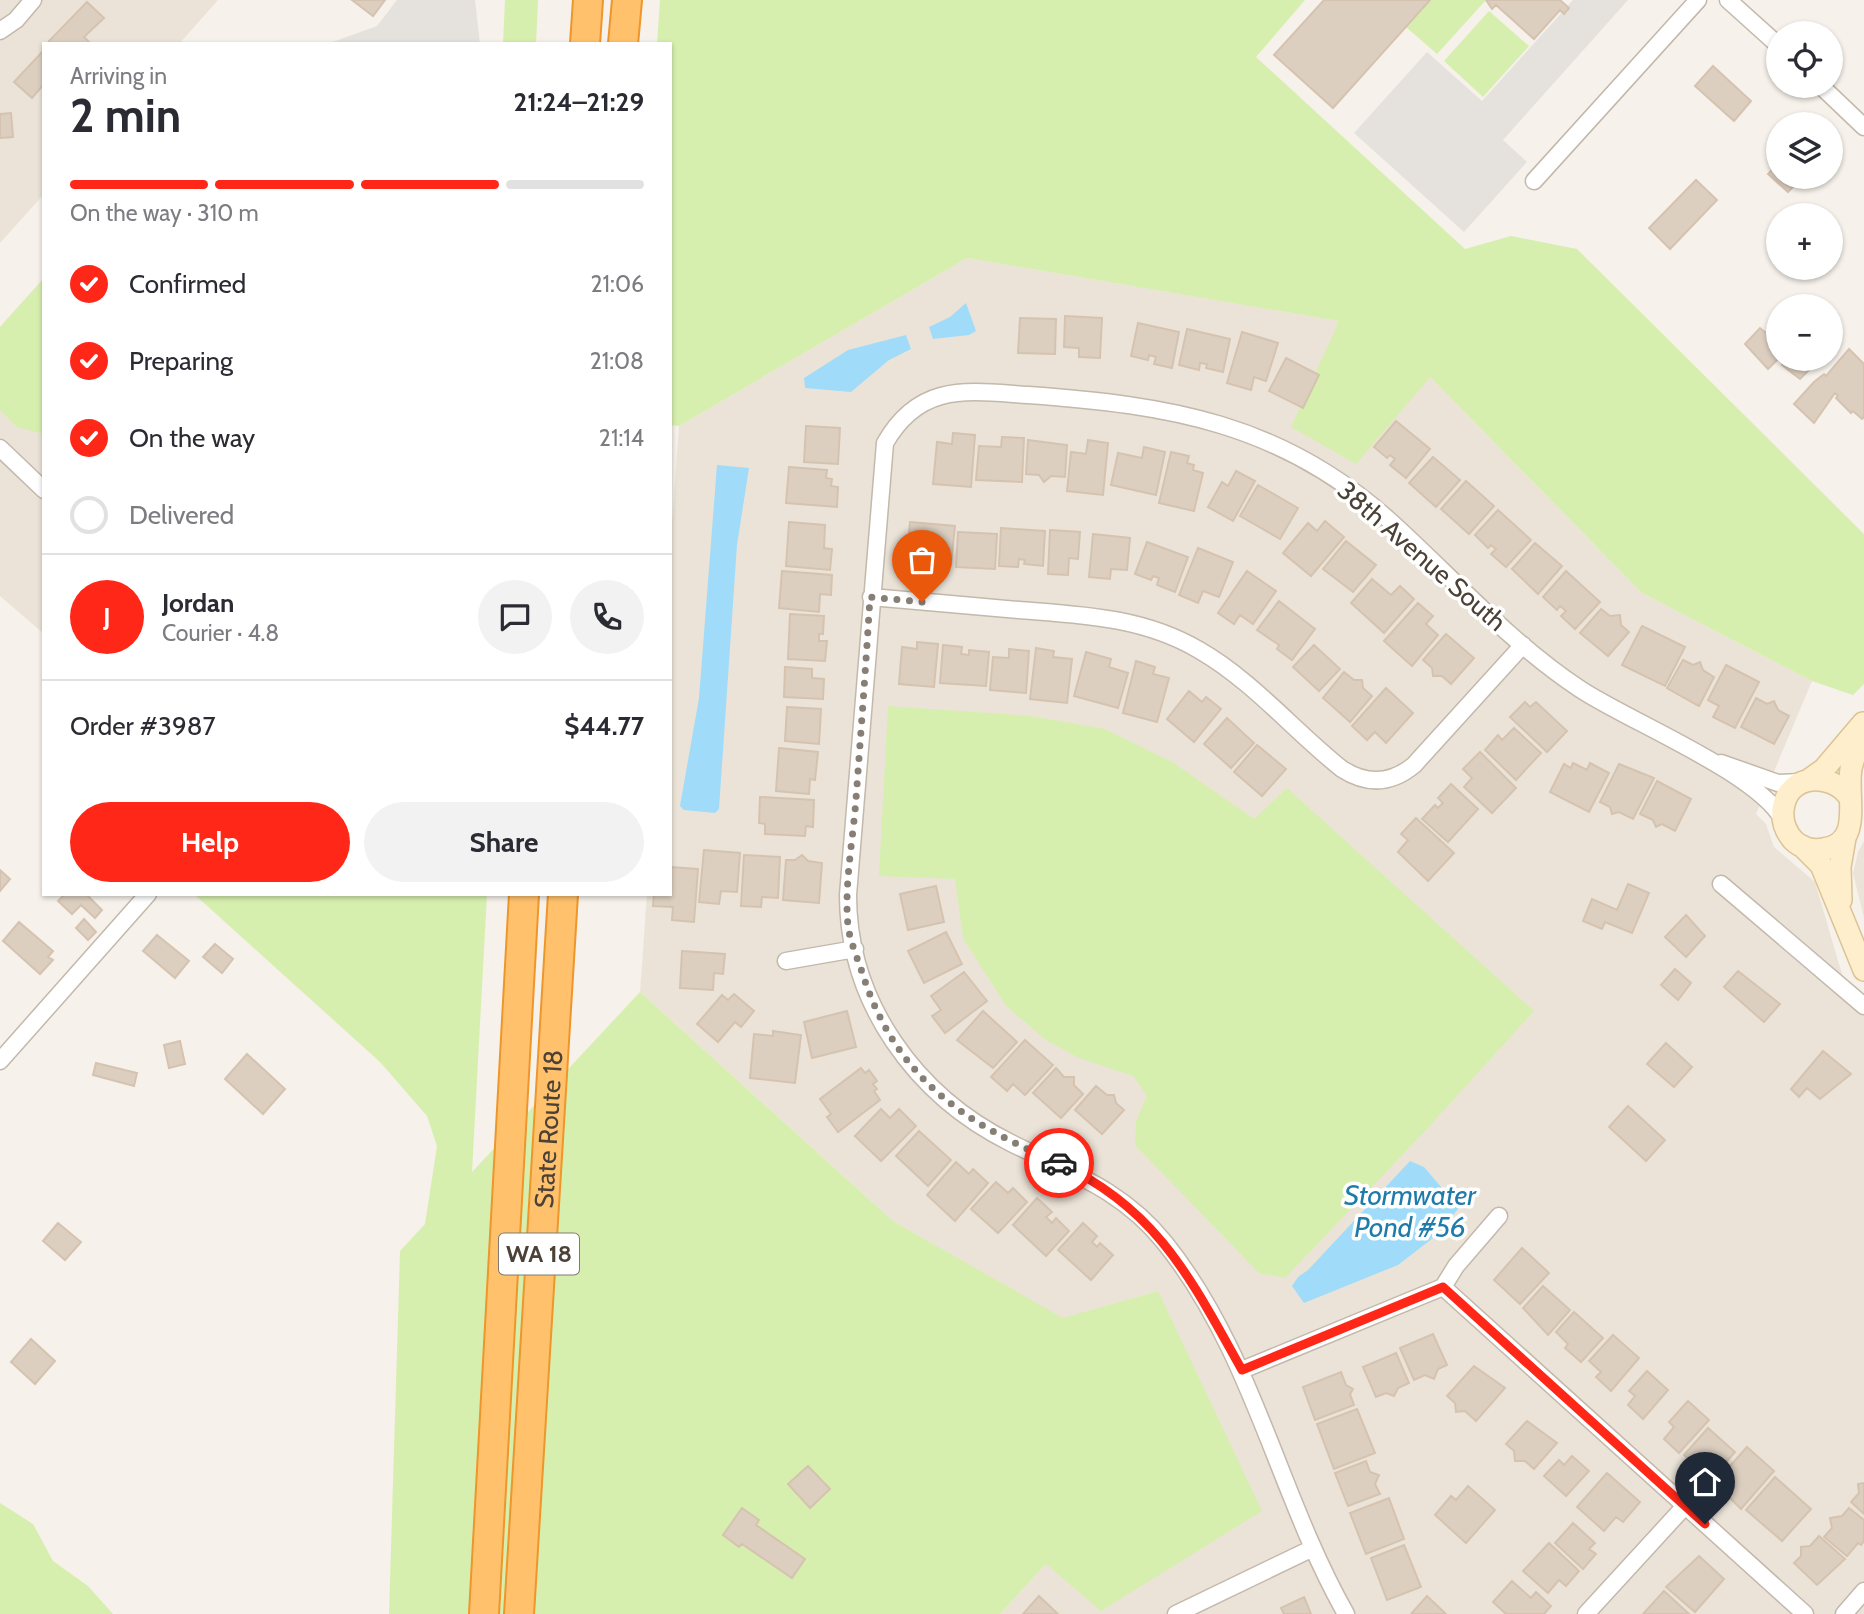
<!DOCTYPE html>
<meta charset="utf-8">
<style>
body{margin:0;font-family:Cabin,sans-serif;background:#f2f2f3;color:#2b2b33;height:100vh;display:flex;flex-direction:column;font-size:26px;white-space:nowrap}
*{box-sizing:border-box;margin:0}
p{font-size:23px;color:#7c7c81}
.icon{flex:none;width:38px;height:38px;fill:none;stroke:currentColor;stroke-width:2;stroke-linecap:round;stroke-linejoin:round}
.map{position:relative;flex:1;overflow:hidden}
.drawer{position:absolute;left:42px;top:42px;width:630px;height:854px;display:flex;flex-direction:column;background:#fff;border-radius:0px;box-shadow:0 2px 5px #0004}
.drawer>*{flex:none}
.tools{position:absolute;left:1766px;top:21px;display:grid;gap:14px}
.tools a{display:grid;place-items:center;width:77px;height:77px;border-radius:50%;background:#fff;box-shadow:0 2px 5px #0004;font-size:35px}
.pin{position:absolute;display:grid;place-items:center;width:60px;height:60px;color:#fff;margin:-72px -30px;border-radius:50% 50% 50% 0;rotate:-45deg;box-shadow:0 0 7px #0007}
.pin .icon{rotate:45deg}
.courier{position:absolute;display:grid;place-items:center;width:70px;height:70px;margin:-35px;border:5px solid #ff2718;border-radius:50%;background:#fff;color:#222;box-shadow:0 2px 9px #0007}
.overview em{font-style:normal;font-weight:700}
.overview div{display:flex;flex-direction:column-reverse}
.overview{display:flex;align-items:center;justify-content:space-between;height:119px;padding:0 28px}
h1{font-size:46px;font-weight:700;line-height:52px}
.bar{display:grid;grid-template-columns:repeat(4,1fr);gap:10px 7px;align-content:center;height:84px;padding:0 28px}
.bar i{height:9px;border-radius:5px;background:#e1e1e2}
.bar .current{background:#ff2718}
.bar p{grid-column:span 4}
.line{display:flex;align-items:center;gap:18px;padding:0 28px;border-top:2px solid #e1e1e2}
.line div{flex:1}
.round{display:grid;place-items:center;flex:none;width:74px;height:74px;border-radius:37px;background:#f2f2f3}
ol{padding:0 28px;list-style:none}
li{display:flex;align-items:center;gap:21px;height:77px}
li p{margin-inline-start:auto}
li .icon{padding:7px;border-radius:50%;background:#ff2718;color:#fff;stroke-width:4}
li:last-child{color:#7c7c81}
li i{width:38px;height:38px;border:4px solid #e1e1e2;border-radius:50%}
.action{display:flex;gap:14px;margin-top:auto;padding:14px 28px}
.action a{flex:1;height:80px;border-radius:42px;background:#ff2718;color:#fff;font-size:28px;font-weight:700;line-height:80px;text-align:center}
.action a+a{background:#f2f2f3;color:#2b2b33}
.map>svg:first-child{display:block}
</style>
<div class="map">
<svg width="1864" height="1614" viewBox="0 0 1864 1614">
<rect width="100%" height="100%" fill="#f6f1ea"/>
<!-- residential -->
<path fill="#ebe3d7" d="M0 0H218L179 44H44V194L0 243Z
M967 258 1340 321 1430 377 1642 593 1812 681 1756 814 1766 824 1774 847 1815 882 1844 981 1864 1016V1614H1000L1046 1564 1158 1291 1063 1319 893 1221 640 992 647 894H670V552L679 426Z
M44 278V634L0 596V327Z
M1864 841V918L1853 873 1858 852Z"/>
<!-- green -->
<path fill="#d7efae" d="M505 0H538L536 44H503Z
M660 0H1305L1256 57 1465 249 1511 236 1577 249 1864 534V684L1853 695 1812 681 1642 593 1430 377 1356 464 1291 427 1339 321 967 258 679 426 670 425V44H657Z
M1430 0H1486L1437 54 1406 27Z
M1489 11 1529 46 1483 97 1444 61Z
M44 278V434L17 427 0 410V327Z
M888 706 1031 716 1105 729 1174 763 1254 819 1287 788 1534 1011 1425 1131 1285 1278 1259 1273 1135 1145 1136 1121 1147 1096 1133 1076 1079 1058 1046 1040 1006 1006 963 938 955 879 879 876Z
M194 894H487L472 1172 640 992 893 1221 1063 1318 1158 1291 1262 1511 1101 1611 1046 1564 1000 1614H389L400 1251 425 1224 437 1146 427 1116 380 1062Z
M0 1503 33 1524 53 1561 88 1586 113 1614H0Z"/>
<!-- parking -->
<path fill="#e5e2de" d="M397 0H475L480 44H327L377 26Z
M1573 0H1628L1503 140 1527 162 1464 232 1354 133 1427 52 1482 101Z"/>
<!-- water -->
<path fill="#a0dcf9" d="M966 303 976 331 969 335 933 339 929 327 950 317Z
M906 335 911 349 889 360 851 392 805 388 804 378 848 350Z
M717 465 749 468 737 545 719 809 715 813 684 810 680 806 699 698Z
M1410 1161 1424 1167 1459 1208 1433 1238 1398 1265 1304 1303 1292 1286 1298 1277 1308 1270Z"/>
<!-- building -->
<path fill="#dccfc0" stroke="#d5c3b0" stroke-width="2" d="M352 0H385L373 16Z
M1324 0H1430L1333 108 1274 55Z
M1486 0H1560L1569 8 1564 14 1560 10 1534 39 1496 5 1492 9Z
M87 2 104 18 84 37 91 44H51L49 41Z
M44 50V84L32 98 14 82Z
M1713 66 1751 101 1734 121 1695 86Z
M11 113 13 137 0 138V114Z
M1778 164V177H1802L1788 192 1768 174Z
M1696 180 1717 200 1670 249 1649 228Z
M1065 316 1102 318 1100 358 1079 357V348L1064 347Z
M1020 318 1056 319 1055 354 1018 353Z
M1778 321V359L1768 369 1745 344 1760 328 1766 333Z
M1138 323 1179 332 1172 368 1154 364 1156 357 1149 355 1148 360 1131 356Z
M1187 329 1230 339 1223 372 1206 368 1207 364 1200 363 1199 370 1179 365Z
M1242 332 1278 343 1266 381 1254 377 1251 390 1227 383Z
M1849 349 1864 364V417L1862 419 1853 411 1851 413 1836 398 1838 396 1835 393 1814 423 1794 404 1814 382 1824 374 1826 376Z
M1286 358 1319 375 1303 408 1269 391Z
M1782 359H1820L1800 379 1782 365 1785 361Z
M1396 421 1430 449 1406 478 1390 465 1395 459 1390 455 1387 458 1374 447Z
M806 426 840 428 838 464 804 462Z
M953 433 975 435 971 487 933 484 937 442 952 444Z
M1002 437 1024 438 1022 482 976 480 979 446 1001 447Z
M1028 440 1067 445 1065 477 1051 476 1044 482 1039 475 1026 474Z
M1088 440 1108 443 1103 495 1067 491 1071 452 1086 454Z
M1144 447 1165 452 1156 495 1111 485 1118 453 1142 458Z
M1171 452 1189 456 1187 463 1194 465 1193 470 1203 473 1194 511 1159 503Z
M1433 457 1460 480 1436 507 1409 483Z
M789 467 827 470 826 478 832 479 831 486 838 487 837 507 786 503Z
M1236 471 1255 481 1233 521 1208 507 1222 482 1228 486Z
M1466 481 1494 506 1469 534 1441 509Z
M1258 485 1298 508 1280 539 1240 516Z
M1498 510 1531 540 1506 567 1491 554 1496 549 1491 545 1488 548 1475 535Z
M1325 521 1344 537 1311 576 1283 553 1308 523 1317 531Z
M789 522 825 525 824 548 832 549 830 570 786 566Z
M910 522 955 526 951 564 930 562 931 555 925 554V559L907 557Z
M1001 528 1045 531 1043 566 1024 564 1025 560 1019 559 1018 567 999 566Z
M1050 530 1080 532 1078 559 1069 558 1068 575 1048 574Z
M958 532 997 534 995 569 956 567Z
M1093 534 1130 538 1127 570 1111 569 1110 579 1089 577Z
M1346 541 1376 565 1353 592 1323 569Z
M1147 542 1188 557 1175 592 1157 585 1159 578 1153 576 1151 580 1135 574Z
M1535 543 1562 566 1538 594 1512 569Z
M1198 548 1233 562 1219 597 1203 591 1198 603 1179 595Z
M782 571 832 575 831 595 820 594 819 612 779 608Z
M1247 571 1276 591 1253 624 1240 615 1234 624 1218 613Z
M1566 571 1600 602 1575 629 1561 616 1566 611 1560 606 1557 610 1543 597Z
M1372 579 1391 595 1400 586 1414 599 1384 633 1351 603Z
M1279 601 1315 629 1292 660 1277 649 1279 645 1257 630Z
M1418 603 1433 616 1426 624 1438 635 1412 666 1384 641Z
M1601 609 1610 616 1620 615 1621 625 1629 632 1608 656 1580 633Z
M790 614 824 616 823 634H819V641H827L825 661 788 659Z
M1642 626 1685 647 1665 686 1622 665Z
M1446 634 1474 658 1451 684 1442 676H1433L1432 668 1423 660Z
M917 642 938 644 934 687 899 684 902 647 917 649Z
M943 645 962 647 961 654 969 655V650L989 652 986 686 940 683Z
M1314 645 1340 669 1319 691 1293 667Z
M1036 648 1054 651 1053 657 1072 659 1067 703 1030 699Z
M1009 649 1029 651 1026 693 990 690 993 657 1009 658Z
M1086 652 1111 659 1109 667 1128 673 1118 708 1074 696Z
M1683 660 1693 665 1700 662 1703 670 1714 677 1699 706 1667 688Z
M1136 661 1155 667 1153 674 1169 678 1157 722 1123 713Z
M1726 665 1759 682 1735 728 1713 717 1719 706 1708 700Z
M785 667 812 669V678L824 679 823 699 784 697Z
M1344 672 1354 680H1362L1363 688 1372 696 1350 722 1323 698Z
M1386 688 1413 713 1386 743 1375 732 1367 740 1352 726Z
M1189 691 1202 702 1206 697 1221 709 1194 742 1167 719Z
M1756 698 1767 704 1774 701 1778 710 1789 716 1774 744 1741 727Z
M1525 702 1530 707 1536 702 1567 731 1547 752 1510 717Z
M787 707 821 709 819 744 785 741Z
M1227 718 1254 743 1231 768 1204 744Z
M1514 728 1541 753 1516 780 1485 750 1498 735 1502 740Z
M1257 745 1286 769 1262 796 1234 772Z
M779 748 818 752 815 780 810 779 809 794 776 791Z
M1480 752 1516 788 1492 813 1464 787 1472 778 1463 769Z
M1573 763 1587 770 1590 763 1609 773 1589 812 1550 792 1564 764 1571 768Z
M1619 764 1654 778 1633 819 1619 812 1612 814 1610 807 1600 802Z
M1657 781 1691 799 1675 831 1662 824 1656 827 1653 820 1640 814Z
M1451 784 1478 809 1448 842 1422 819 1435 805 1438 808 1443 803 1438 798Z
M760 797 814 800 813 827 806 826 805 836 765 834V824L759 823Z
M1416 818 1454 853 1428 881 1398 852 1408 840 1401 834Z
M704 850 740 853 737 892 721 891 719 904 699 902Z
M744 855 780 857 778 898 762 897 761 907 741 906Z
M802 855 808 861 822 863 819 903 783 900 786 860H795Z
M670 867 698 869 694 922 672 920 673 907 653 906 654 894H670Z
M0 870 10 879 0 891Z
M1628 884 1649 893 1632 933 1605 922 1602 929 1583 921 1592 899 1617 910Z
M936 886 944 922 908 930 900 894Z
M65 894H86L102 910 95 918 81 905 72 914 58 901Z
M1686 915 1705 936 1686 957 1665 937Z
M84 919 96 932 88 940 76 928Z
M19 922 53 951 48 957 53 960 40 974 3 941Z
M946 932 962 964 924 983 908 951Z
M157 935 189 961 175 978 143 951Z
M215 944 233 959 222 973 203 957Z
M682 951 725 954 723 974 714 973 713 990 680 988Z
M1675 969 1691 983 1678 1000 1661 985Z
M1738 971 1780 1004 1764 1022 1724 987Z
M964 972 987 1001 945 1033 932 1016 941 1010 931 996Z
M734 994 754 1011 741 1027 735 1022 718 1042 697 1024 722 995 728 1000Z
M847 1011 856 1047 812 1058 804 1022Z
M983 1011 1017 1042 993 1068 957 1040Z
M773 1031 801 1035 795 1083 750 1078 754 1034 773 1036Z
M1025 1040 1053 1065 1025 1095 1013 1084 1007 1091 991 1077Z
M180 1041 185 1064 169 1068 164 1045Z
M1666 1043 1692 1067 1674 1087 1647 1064Z
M1823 1051 1851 1074 1820 1099 1807 1088 1799 1097 1791 1089Z
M247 1054 285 1089 263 1114 225 1079Z
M96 1063 137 1073 134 1086 93 1075Z
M861 1068 865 1073 869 1070 877 1081 873 1084 877 1089 874 1091 880 1100 838 1132 827 1117 831 1114 820 1099Z
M1056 1068 1064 1077H1074V1085L1083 1094 1061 1118 1033 1093Z
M1096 1086 1107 1095H1114L1116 1103 1124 1110 1102 1134 1075 1110Z
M1628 1106 1665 1140 1646 1161 1609 1127Z
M881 1109 890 1118 899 1109 916 1126 881 1161 855 1136Z
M919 1131 951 1160 928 1186 896 1156Z
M956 1162 969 1174 973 1169 988 1183 955 1221 927 1195Z
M996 1182 1008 1193 1013 1188 1027 1202 998 1233 971 1209Z
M1037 1198 1052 1212 1046 1217 1052 1223 1056 1218 1069 1231 1046 1256 1013 1225Z
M58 1223 81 1242 65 1260 43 1241Z
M1083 1223 1097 1236 1092 1242 1097 1247 1100 1243 1113 1255 1091 1280 1058 1250Z
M1522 1248 1549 1273 1520 1304 1494 1280Z
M1543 1286 1570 1310 1548 1335 1523 1308Z
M1574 1312 1603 1338 1581 1362 1565 1348 1568 1344 1556 1332Z
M1433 1334 1447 1365 1438 1369 1434 1379 1425 1375 1414 1380 1400 1348Z
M1613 1335 1639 1358 1611 1391 1596 1377 1601 1372 1589 1361Z
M31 1339 55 1361 35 1384 11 1362Z
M1396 1353 1409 1383 1398 1388 1394 1396 1386 1393 1376 1397 1363 1367Z
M1474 1366 1505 1388 1476 1421 1465 1411 1456 1412 1455 1403 1447 1396Z
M1647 1371 1668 1390 1643 1419 1628 1405 1635 1396 1629 1391Z
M1341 1372 1346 1385 1353 1389 1350 1394 1354 1405 1315 1420 1303 1387Z
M1688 1401 1709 1420 1679 1453 1664 1439 1674 1427 1669 1422Z
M1357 1409 1375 1453 1334 1469 1317 1424Z
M1527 1421 1557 1443 1534 1469 1525 1461H1515L1514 1451 1506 1444Z
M1708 1428 1735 1452 1710 1480 1684 1455Z
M1747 1447 1774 1471 1741 1509 1727 1495 1735 1486 1722 1475Z
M1572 1456 1589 1471 1566 1496 1544 1476 1559 1460 1564 1465Z
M1366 1461 1370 1472 1379 1475 1375 1484 1380 1494 1348 1506 1335 1473Z
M808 1466 830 1489 810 1508 788 1484Z
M1607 1473 1640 1502 1623 1522 1616 1517 1604 1531 1577 1507Z
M1775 1477 1811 1509 1782 1541 1746 1510Z
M1864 1483V1514L1851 1502 1859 1493 1858 1484Z
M1468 1486 1495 1510 1466 1543 1435 1515 1451 1496 1456 1500Z
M1389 1498 1404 1539 1366 1554 1350 1513Z
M742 1508 759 1520 756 1525 805 1559 792 1578 742 1544 739 1547 723 1535Z
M1849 1508 1864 1520V1541L1861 1545 1858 1543 1847 1556 1824 1537 1832 1528 1830 1518 1842 1516Z
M1573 1523 1595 1543 1589 1549 1596 1554 1583 1569 1555 1543Z
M1819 1536 1845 1559 1817 1585 1794 1563 1801 1556V1547L1810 1546Z
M1549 1543 1579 1571 1566 1586 1559 1580 1548 1593 1523 1571Z
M1404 1545 1421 1587 1387 1600 1371 1558Z
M1699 1556 1724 1579 1695 1612 1666 1587Z
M1512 1581 1531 1598 1536 1592 1551 1606 1544 1614H1506L1493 1602Z
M1664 1591 1689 1614H1643Z
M1039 1596 1058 1614H1023Z
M1427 1596 1446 1614H1411Z
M1304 1597 1311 1614H1284L1281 1608Z"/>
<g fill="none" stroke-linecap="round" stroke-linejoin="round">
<defs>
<path id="street" d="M1728 0 1778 45
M0 31 16 20 33 0
M1821 86 1864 127
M1534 181 1698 0
M0 448 44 490
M871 597C920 601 970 606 1019 610 1082 615 1143 617 1199 650 1253 681 1294 731 1342 769 1367 785 1391 784 1414 765L1523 645
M1721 763 1778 783 1802 782
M1721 884 1864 1006
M786 961 855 949
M0 1061 148 894
M1443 1287 1805 1614
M1242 1370 1443 1287 1456 1266 1499 1216
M1176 1614 1313 1548
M1346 1614C1278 1494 1253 1353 1165 1243 1122 1189 1069 1172 1011 1143 916 1096 848 1003 848 895L885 443C920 382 967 391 1028 395 1169 405 1281 423 1390 521 1452 577 1510 643 1580 689 1628 721 1758 773 1783 820
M1586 1614 1685 1506
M1844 1614 1864 1591"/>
<path id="secondary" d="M1810 779 1824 769 1863 723
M1850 798C1832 771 1787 773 1783 810 1782 821 1786 832 1793 840 1801 848 1812 851 1823 849 1864 844 1846 797 1851 769 1853 757 1859 745 1864 734
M1802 846 1821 865 1864 970
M1841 900 1840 867 1845 838"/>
<g id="highway">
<path d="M585 44 588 0"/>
<path d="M623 44 627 0"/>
<path d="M484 1614 524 894"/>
<path id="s1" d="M519 1614 563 894"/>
</g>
</defs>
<!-- street casing -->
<use href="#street" stroke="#c3b8ab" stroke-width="19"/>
<!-- secondary casing -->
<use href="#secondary" stroke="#dbc394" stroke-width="24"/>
<!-- highway casing -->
<use href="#highway" stroke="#ef962b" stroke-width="32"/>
<!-- street -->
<use href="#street" stroke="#fff" stroke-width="16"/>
<!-- secondary -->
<use href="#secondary" stroke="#ffeecb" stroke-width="21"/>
<!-- highway -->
<use href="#highway" stroke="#ffc16c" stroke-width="28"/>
</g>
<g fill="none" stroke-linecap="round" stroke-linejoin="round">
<!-- done -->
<path stroke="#877f75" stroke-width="7" stroke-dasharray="0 12.6" d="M922 602 870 597C866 664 861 731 856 799 853 840 844 885 848 926 850 941 857 957 862 972 895 1077 963 1123 1059 1163"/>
<!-- route -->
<path stroke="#ff2718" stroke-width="9" d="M1059 1163C1159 1210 1191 1280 1242 1370L1443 1287 1705 1524"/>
</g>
<g text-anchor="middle" stroke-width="7" stroke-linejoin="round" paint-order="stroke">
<!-- shield labels -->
<rect fill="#fff" stroke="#817a72" stroke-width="2" x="499" y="1233.5" width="80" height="41" rx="5"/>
<g font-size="24" font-weight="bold" fill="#4b4136">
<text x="539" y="1262">WA 18</text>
</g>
<!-- street labels -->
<g font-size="26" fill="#4b4136" stroke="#fff">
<text transform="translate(1422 556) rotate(41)" y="9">38th Avenue South</text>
<text dy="9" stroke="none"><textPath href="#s1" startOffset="486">State Route 18</textPath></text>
</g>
<!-- water labels -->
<g font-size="28" font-style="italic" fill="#1f7baa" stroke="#fff">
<text x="1410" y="1205">Stormwater<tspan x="1410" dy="32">Pond #56</tspan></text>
</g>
</g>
</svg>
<div class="tools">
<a><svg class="icon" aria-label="locate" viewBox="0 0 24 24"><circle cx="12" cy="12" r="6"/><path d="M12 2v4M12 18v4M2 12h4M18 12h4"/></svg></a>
<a><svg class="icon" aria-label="layers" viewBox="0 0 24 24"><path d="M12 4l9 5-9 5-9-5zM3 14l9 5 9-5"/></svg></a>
<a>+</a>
<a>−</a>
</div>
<div class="pin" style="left:922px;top:602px;background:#ea580c"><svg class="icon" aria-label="bag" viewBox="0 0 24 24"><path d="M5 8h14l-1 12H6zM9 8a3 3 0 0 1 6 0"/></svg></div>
<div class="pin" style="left:1705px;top:1524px;background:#1f2937"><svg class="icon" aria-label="home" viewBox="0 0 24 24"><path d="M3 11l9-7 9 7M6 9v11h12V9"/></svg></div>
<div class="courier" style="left:1059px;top:1163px"><svg class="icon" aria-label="car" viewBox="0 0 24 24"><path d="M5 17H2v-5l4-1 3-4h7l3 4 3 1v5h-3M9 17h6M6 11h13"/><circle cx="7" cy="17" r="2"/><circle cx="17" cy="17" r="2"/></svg></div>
<section class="drawer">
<div class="overview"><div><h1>2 min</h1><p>Arriving in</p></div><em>21:24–21:29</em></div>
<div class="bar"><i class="current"></i><i class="current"></i><i class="current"></i><i></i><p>On the way · 310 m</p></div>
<ol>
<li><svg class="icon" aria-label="check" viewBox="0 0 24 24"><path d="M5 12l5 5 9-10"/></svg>Confirmed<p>21:06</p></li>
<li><svg class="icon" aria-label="check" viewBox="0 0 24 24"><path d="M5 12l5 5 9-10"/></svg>Preparing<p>21:08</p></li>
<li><svg class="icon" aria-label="check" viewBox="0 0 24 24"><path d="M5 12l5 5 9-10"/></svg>On the way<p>21:14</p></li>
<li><i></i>Delivered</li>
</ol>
<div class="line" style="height:126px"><b class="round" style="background:#ff2718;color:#fff">J</b><div><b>Jordan</b><p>Courier · 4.8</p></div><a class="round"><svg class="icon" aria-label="chat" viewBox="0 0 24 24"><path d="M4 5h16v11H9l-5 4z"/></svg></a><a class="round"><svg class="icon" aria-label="phone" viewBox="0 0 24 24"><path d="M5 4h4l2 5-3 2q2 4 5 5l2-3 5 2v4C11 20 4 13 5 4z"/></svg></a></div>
<div class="line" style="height:91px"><div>Order #3987</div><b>$44.77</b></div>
<div class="action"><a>Help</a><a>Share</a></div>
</section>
</div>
